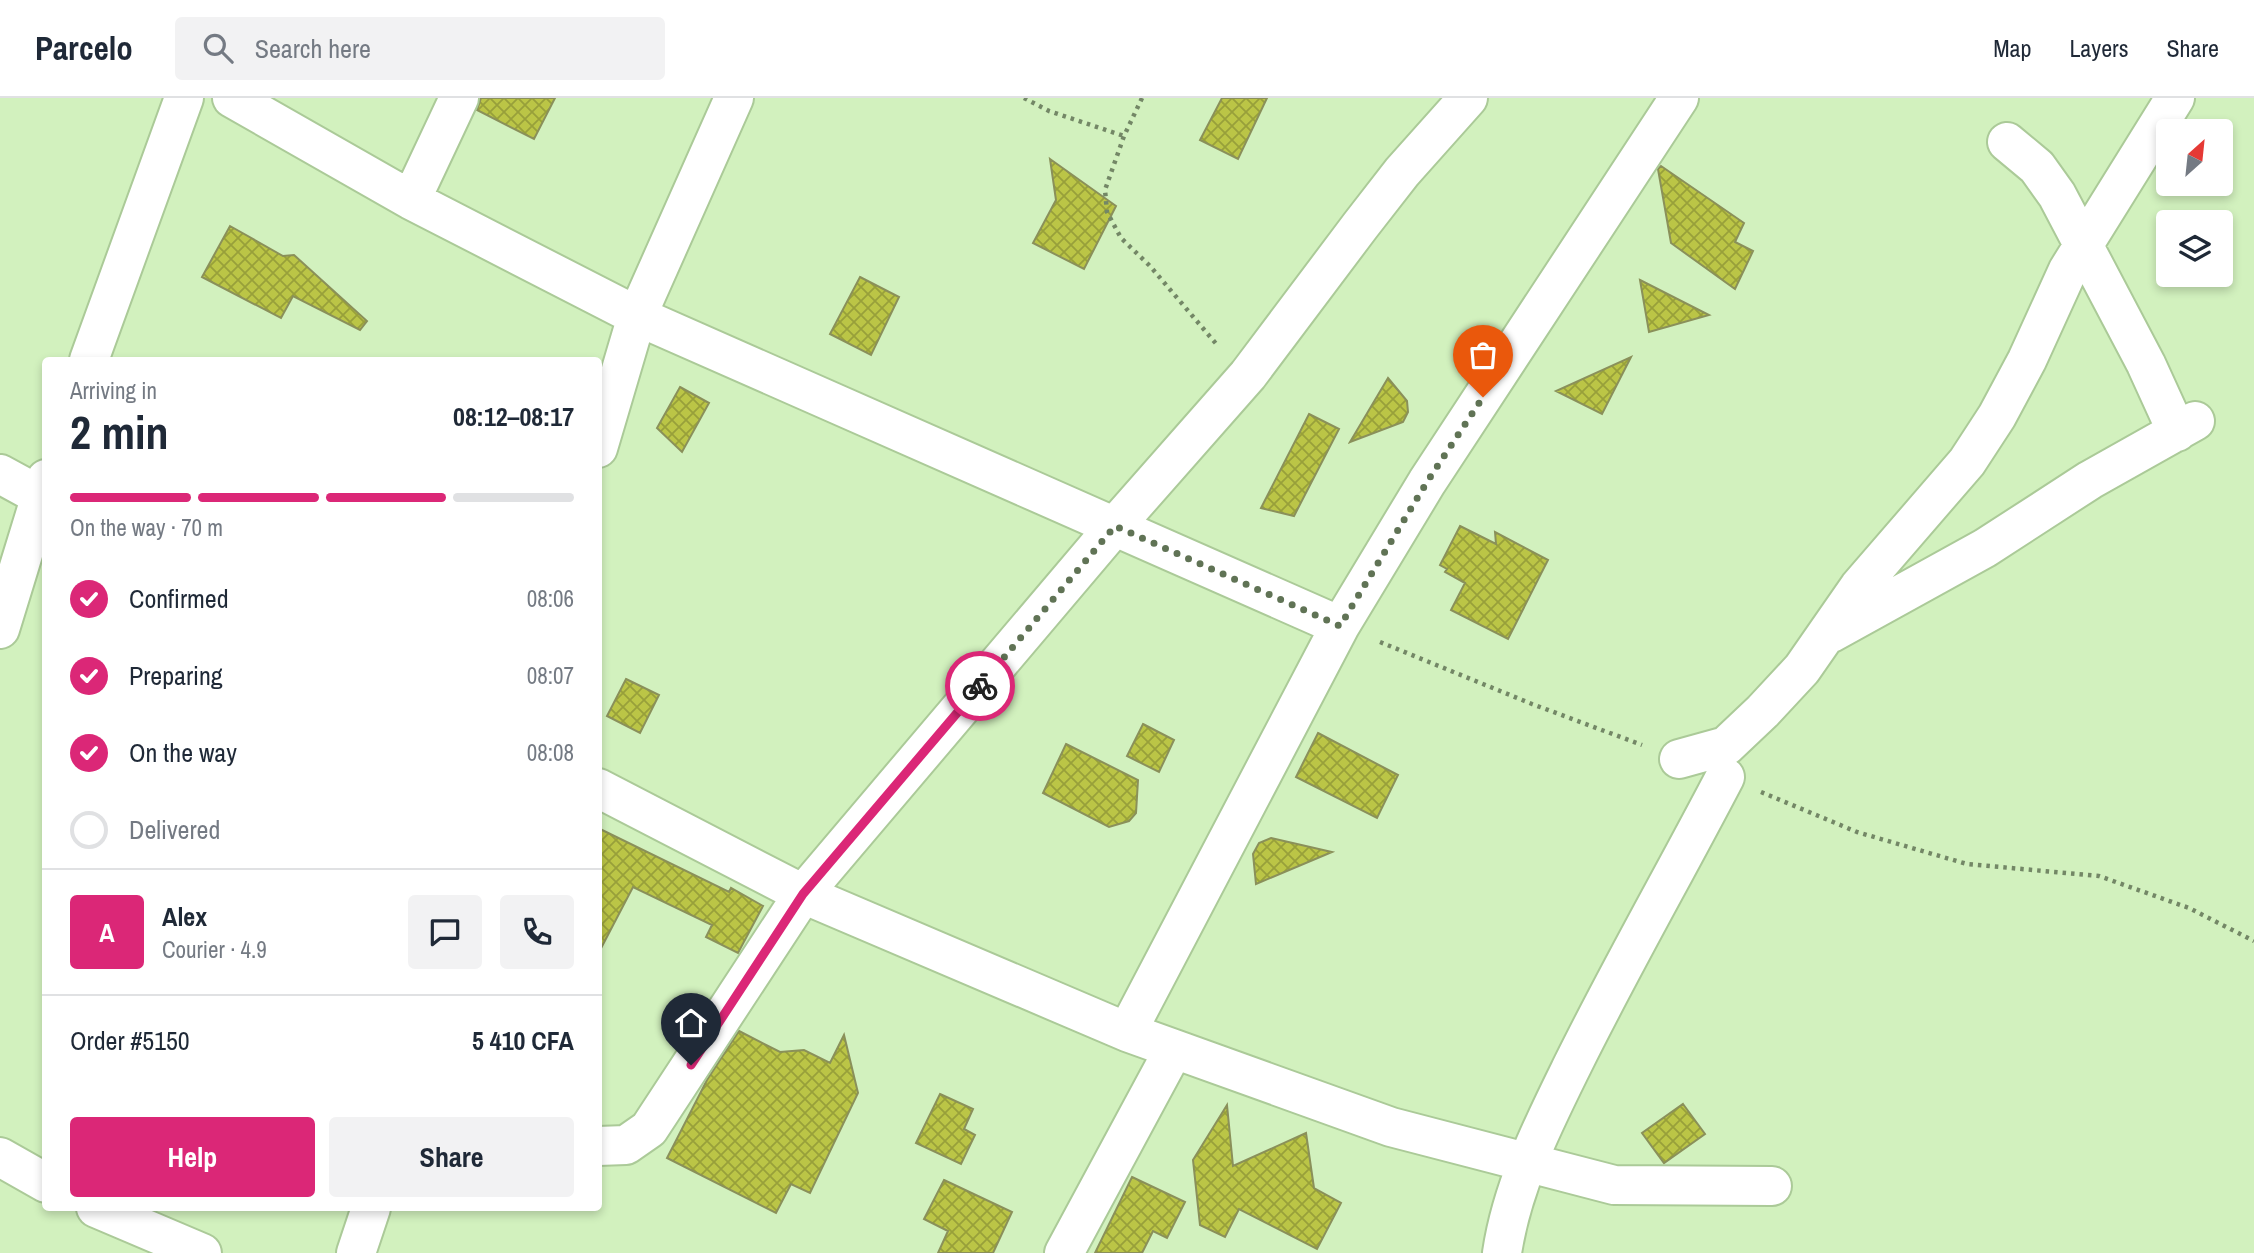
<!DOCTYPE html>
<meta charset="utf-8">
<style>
body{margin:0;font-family:"Archivo Narrow",sans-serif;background:#f2f2f3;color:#1f2937;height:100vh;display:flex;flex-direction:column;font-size:26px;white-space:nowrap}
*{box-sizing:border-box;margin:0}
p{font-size:23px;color:#747a83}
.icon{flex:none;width:38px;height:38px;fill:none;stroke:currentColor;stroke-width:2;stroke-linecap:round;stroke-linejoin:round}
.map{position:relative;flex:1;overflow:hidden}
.panel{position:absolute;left:42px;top:259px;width:560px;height:854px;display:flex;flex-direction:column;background:#fff;border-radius:7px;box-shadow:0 4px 10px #0003}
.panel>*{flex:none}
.needle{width:46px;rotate:27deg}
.fabs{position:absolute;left:2156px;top:21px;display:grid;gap:14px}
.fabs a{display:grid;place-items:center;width:77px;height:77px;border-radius:7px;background:#fff;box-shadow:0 4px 10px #0003;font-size:35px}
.pin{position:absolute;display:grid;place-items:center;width:60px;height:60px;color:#fff;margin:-72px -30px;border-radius:50% 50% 50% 0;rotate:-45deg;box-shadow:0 0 7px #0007}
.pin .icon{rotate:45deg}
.courier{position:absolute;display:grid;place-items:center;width:70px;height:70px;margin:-35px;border:5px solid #db2777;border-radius:50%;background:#fff;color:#222;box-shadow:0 2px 9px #0007}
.overview em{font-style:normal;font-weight:700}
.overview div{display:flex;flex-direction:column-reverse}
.overview{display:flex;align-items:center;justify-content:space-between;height:119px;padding:0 28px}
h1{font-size:46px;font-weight:700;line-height:52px}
.bar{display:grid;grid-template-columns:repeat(4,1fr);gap:10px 7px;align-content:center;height:84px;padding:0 28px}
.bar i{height:9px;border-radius:5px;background:#e0e1e3}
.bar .on{background:#db2777}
.bar p{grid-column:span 4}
.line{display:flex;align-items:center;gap:18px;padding:0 28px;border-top:2px solid #e0e1e3}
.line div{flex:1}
.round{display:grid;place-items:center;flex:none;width:74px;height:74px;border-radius:7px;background:#f2f2f3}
ol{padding:0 28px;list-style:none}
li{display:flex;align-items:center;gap:21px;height:77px}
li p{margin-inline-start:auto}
li .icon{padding:7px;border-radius:50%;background:#db2777;color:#fff;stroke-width:4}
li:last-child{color:#747a83}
li i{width:38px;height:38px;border:4px solid #e0e1e3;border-radius:50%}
.action{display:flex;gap:14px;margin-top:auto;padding:14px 28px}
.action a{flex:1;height:80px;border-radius:7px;background:#db2777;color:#fff;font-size:28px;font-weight:700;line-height:80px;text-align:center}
.action a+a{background:#f2f2f3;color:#1f2937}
header{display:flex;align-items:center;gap:42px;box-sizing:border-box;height:98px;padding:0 35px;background:#fff;border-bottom:2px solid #e0e1e3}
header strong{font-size:33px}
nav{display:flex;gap:38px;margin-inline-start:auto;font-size:24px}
.search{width:490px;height:63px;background:#f2f2f3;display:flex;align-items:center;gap:18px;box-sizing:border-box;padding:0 24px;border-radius:7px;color:#747a83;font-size:26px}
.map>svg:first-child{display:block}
</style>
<header>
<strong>Parcelo</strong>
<div class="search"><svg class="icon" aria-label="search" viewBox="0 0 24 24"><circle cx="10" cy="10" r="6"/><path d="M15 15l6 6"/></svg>Search here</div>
<nav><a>Map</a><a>Layers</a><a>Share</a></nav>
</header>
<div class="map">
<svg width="2254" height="1155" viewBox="0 0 2254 1155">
<defs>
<pattern id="building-cross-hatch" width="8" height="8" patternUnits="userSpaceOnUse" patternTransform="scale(1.75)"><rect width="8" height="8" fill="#bbc546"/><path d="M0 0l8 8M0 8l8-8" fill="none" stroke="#98a03a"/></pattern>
</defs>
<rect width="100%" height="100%" fill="#d2f1be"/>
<!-- building -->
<path fill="url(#building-cross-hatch)" stroke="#8a905a" stroke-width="2" d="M481 0H555L534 41 477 12Z
M1222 0H1267L1238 61 1200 42Z
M1050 61 1116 108 1084 171 1033 145 1056 102Z
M1661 68 1744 125 1735 144 1753 153 1735 191 1671 145 1658 71Z
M230 128 283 158 294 157 367 223 360 232 293 198 281 220 202 179Z
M860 179 899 199 871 257 830 236Z
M1640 182 1709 217 1649 234Z
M1631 259 1602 316 1556 293Z
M1388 280 1407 303 1408 314 1403 324 1350 344Z
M680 289 709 305 682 354 657 330Z
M1309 316 1339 331 1294 418 1261 410Z
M1460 428 1496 446 1495 434 1548 462 1508 541 1451 512 1465 485 1445 474 1447 471 1440 467Z
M626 581 659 597 640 635 607 618Z
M1143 626 1174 642 1159 674 1127 658Z
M1318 635 1398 677 1377 720 1296 679Z
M1066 646 1138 682 1136 715 1129 723 1109 729 1043 695Z
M598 730 729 794 731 790 763 808 738 855 706 839 712 827 633 789 598 856Z
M1271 740 1332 754 1256 786 1253 756 1259 745Z
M739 933 780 954 804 952 830 965 844 937 858 995 810 1095 791 1086 776 1115 667 1060 707 982Z
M940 996 973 1011 964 1031 975 1037 961 1066 916 1045Z
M1683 1006 1705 1036 1664 1065 1642 1035Z
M1227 1007 1233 1068 1306 1035 1314 1090 1341 1105 1317 1151 1239 1111 1225 1139 1200 1127 1193 1062Z
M1132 1079 1185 1104 1167 1140 1153 1133 1142 1155H1095Z
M944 1082 1012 1114 993 1155H938L948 1133 924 1121Z"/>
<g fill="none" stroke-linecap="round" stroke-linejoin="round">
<defs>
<path id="minor" d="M232 0 411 102 637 218 1340 528
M2007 44 2037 69 2057 97 2146 266 2177 334
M411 102 459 0
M89 262 184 0
M598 350 637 218 734 0
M0 376 46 401
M0 531 46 381
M1831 535 1985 450 2090 382 2195 323
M1679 661 1726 648 1763 613 1802 571 1859 489 1967 364 1997 318 2027 262 2068 172 2175 0
M598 690 803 796 1127 934 1391 1029 1614 1087 1772 1088
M1127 934 1340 528 1427 384 1679 0
M598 1048 626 1047 649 1031 803 796 1115 428 1248 277 1360 128 1402 74 1468 0
M0 1059 46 1085
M96 1110 202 1155
M356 1155 371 1110
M1064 1155 1174 951
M1502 1155C1512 1088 1543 1027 1573 966 1621 869 1675 775 1725 679"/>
</defs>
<!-- minor casing -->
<use href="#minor" stroke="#abca98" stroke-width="42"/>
<!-- path -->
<path stroke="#738766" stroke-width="4.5" stroke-dasharray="3.5 5" stroke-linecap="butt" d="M1024 0 1049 13 1124 38
M1142 0 1124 38 1105 92 1107 114 1121 140 1150 168 1218 248
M1380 544 1532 606 1642 647
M1761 694 1857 734 1967 766 2099 778 2189 810 2254 843"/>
<!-- minor -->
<use href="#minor" stroke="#fff" stroke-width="38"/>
</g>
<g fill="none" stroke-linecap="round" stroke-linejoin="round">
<!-- done -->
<path stroke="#607355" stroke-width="7" stroke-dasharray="0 12.6" d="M980 588 1115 428 1340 528 1427 384 1483 299"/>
<!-- route -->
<path stroke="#db2777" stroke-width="9" d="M691 967 803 796 980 588"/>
</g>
</svg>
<div class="fabs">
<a><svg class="needle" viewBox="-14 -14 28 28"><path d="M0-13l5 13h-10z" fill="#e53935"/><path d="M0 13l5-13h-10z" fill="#747a83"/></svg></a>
<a><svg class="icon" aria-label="layers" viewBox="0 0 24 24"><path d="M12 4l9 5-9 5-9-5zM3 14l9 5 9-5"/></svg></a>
</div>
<div class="pin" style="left:1483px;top:299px;background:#ea580c"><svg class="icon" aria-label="bag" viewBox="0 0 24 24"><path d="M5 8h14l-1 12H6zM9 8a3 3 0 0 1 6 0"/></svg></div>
<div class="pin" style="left:691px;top:967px;background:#1f2937"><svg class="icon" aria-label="home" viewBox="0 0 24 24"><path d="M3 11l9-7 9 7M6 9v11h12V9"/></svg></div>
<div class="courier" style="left:980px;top:588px"><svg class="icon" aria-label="bike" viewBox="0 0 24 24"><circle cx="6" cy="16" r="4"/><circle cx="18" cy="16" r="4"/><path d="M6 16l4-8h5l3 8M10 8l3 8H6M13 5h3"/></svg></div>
<section class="panel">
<div class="overview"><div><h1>2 min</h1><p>Arriving in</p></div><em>08:12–08:17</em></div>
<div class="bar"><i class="on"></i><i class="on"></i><i class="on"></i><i></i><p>On the way · 70 m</p></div>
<ol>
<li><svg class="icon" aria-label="check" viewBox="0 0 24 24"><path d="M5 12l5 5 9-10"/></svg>Confirmed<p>08:06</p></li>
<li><svg class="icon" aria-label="check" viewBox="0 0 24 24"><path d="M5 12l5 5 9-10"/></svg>Preparing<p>08:07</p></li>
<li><svg class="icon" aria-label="check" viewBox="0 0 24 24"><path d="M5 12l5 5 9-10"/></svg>On the way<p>08:08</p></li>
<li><i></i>Delivered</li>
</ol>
<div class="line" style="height:126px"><b class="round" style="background:#db2777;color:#fff">A</b><div><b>Alex</b><p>Courier · 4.9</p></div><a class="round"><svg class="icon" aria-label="chat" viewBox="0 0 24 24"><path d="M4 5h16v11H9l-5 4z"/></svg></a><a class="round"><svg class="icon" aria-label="phone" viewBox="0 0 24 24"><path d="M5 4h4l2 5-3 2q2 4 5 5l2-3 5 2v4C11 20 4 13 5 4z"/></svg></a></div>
<div class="line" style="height:91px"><div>Order #5150</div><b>5 410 CFA</b></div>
<div class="action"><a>Help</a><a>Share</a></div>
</section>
</div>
